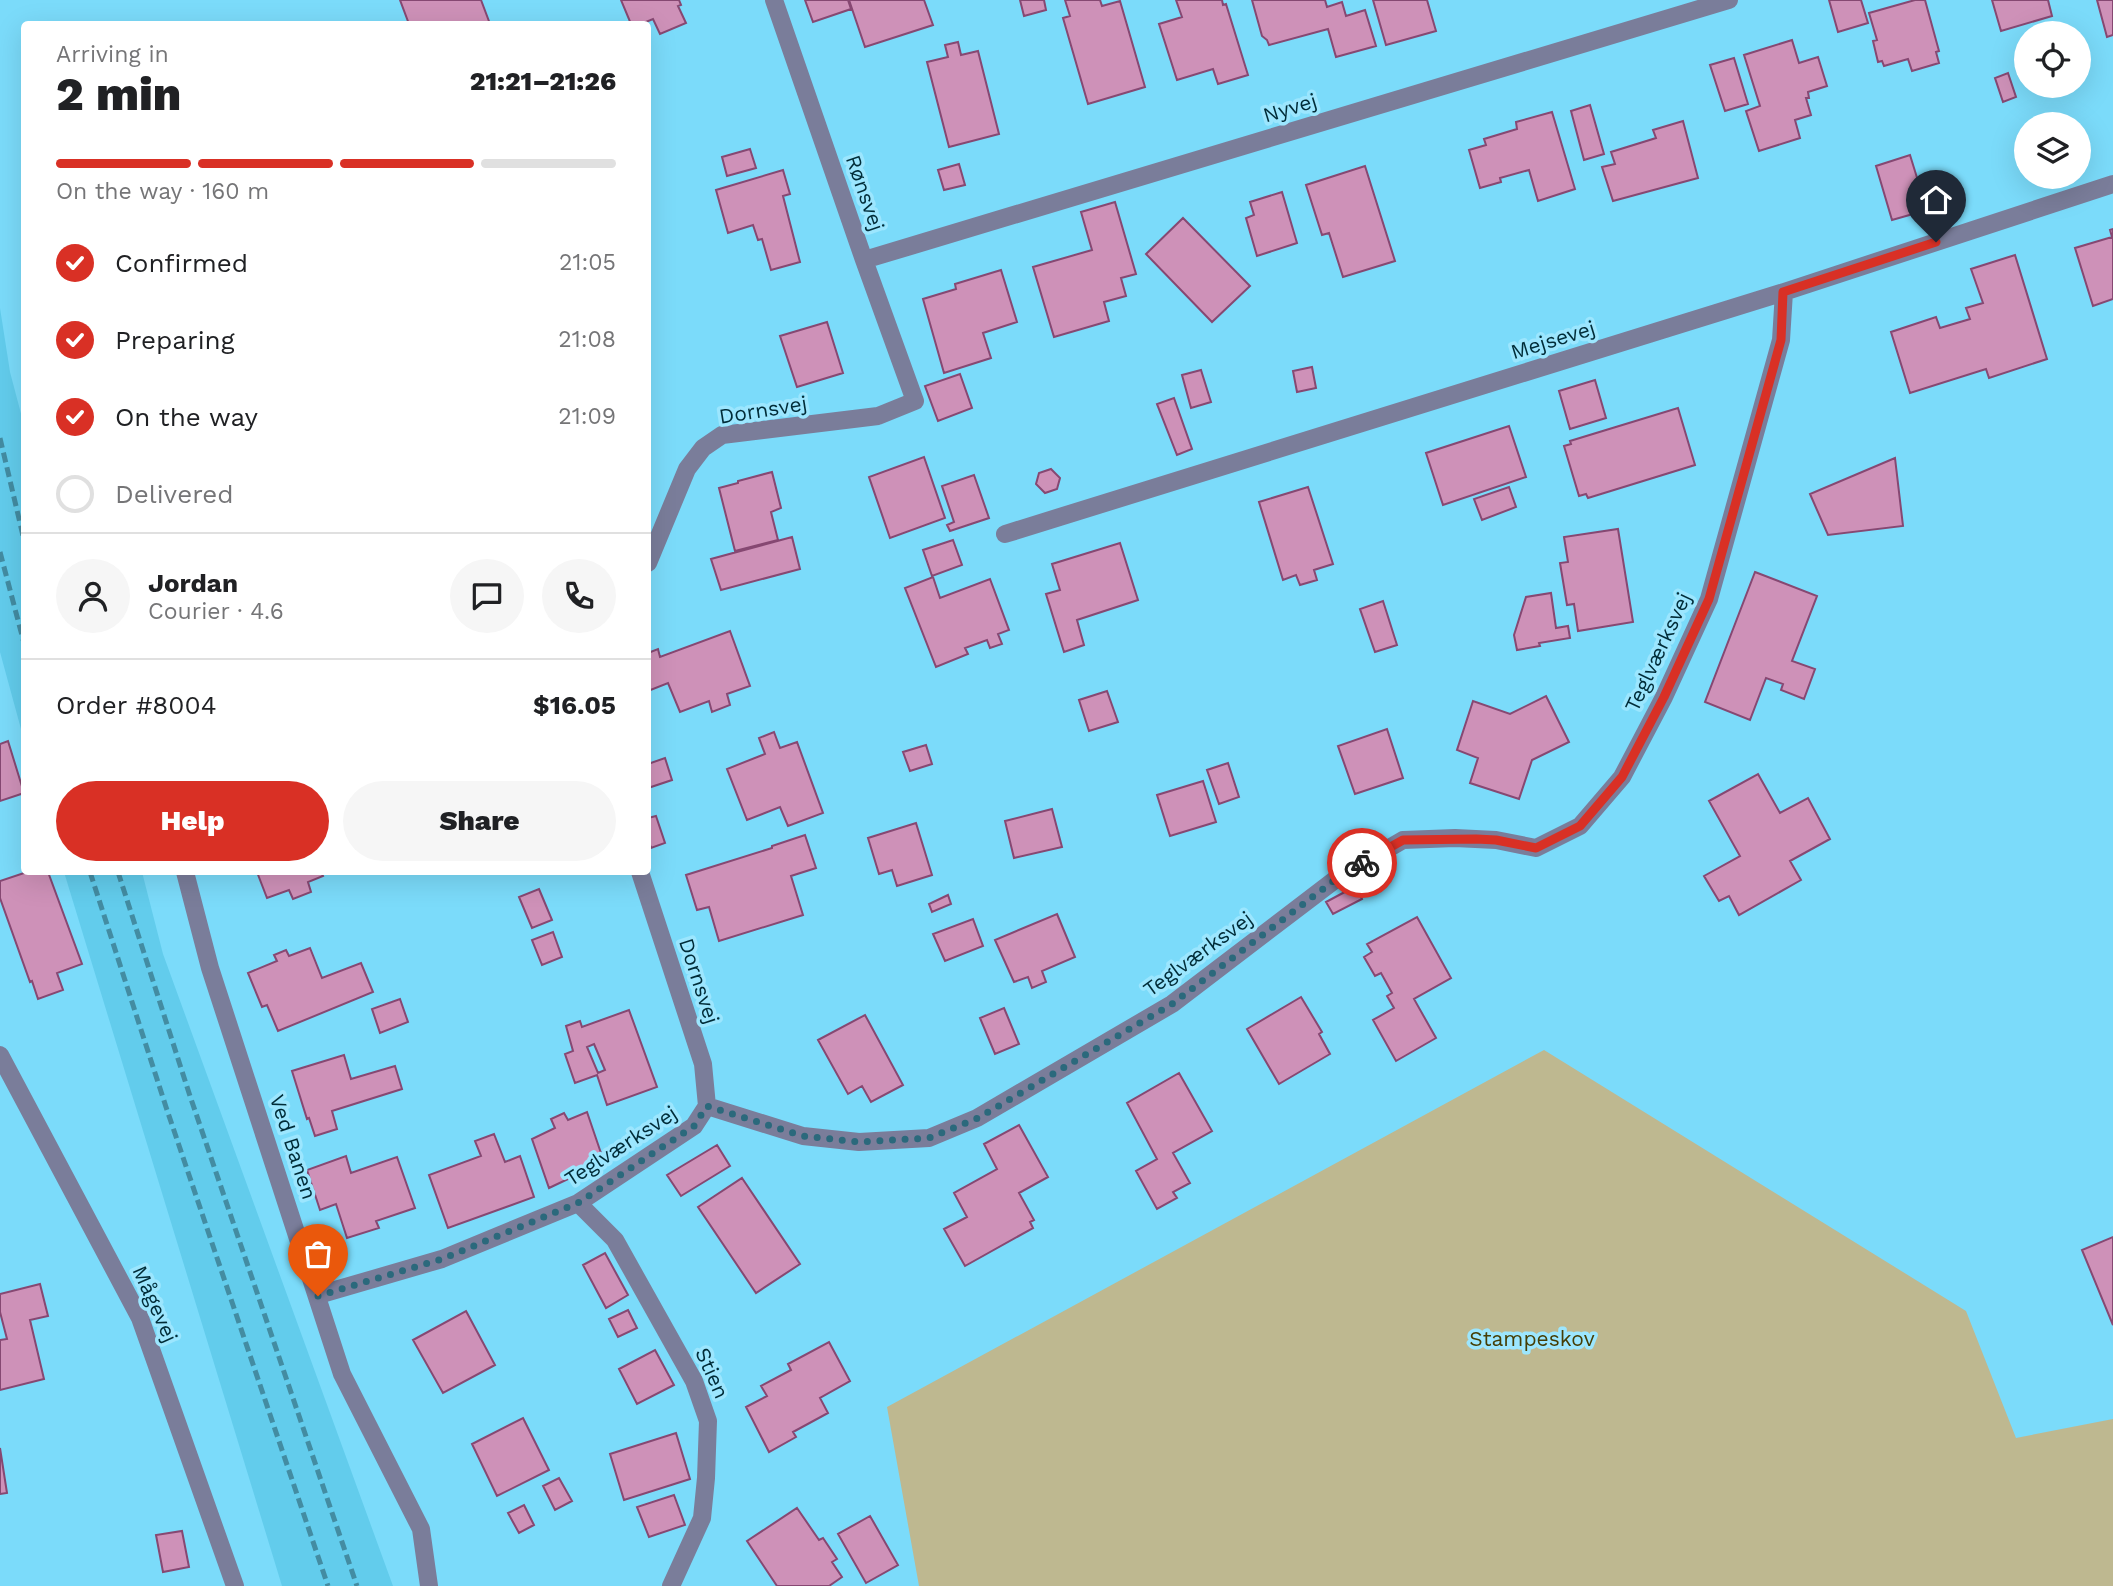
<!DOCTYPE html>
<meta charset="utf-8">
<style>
body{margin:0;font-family:"Work Sans",sans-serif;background:#f6f6f6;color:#202124;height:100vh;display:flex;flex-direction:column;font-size:26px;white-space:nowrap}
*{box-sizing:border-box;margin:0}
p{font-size:23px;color:#757577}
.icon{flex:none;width:38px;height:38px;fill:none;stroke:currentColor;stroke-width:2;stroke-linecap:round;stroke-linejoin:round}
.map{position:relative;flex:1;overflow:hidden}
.panel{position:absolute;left:21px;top:21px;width:630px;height:854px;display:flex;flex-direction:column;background:#fff;border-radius:7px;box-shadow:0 7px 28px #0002}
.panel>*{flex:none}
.buttons{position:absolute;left:2014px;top:21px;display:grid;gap:14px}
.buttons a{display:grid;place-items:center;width:77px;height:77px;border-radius:50%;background:#fff;box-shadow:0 7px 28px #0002;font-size:35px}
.pin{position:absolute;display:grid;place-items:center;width:60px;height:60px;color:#fff;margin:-72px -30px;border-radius:50% 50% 50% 0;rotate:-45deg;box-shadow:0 0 7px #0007}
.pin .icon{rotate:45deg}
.courier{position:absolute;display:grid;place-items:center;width:70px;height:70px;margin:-35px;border:5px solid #d93025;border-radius:50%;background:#fff;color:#222;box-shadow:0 2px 9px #0007}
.head em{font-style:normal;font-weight:800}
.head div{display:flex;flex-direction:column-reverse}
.head{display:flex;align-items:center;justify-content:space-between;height:119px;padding:0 35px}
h1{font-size:46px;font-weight:800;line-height:52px}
.bar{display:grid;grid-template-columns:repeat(4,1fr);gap:10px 7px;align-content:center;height:84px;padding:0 35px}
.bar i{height:9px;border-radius:5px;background:#e0e0e0}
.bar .on{background:#d93025}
.bar p{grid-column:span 4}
.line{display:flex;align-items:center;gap:18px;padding:0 35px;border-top:2px solid #e0e0e0}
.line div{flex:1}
.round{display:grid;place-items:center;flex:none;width:74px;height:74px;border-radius:37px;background:#f6f6f6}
ol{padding:0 35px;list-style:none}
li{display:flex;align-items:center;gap:21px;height:77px}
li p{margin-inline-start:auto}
li .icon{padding:7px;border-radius:50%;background:#d93025;color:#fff;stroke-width:4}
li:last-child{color:#757577}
li i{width:38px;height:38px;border:4px solid #e0e0e0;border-radius:50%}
.cta{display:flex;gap:14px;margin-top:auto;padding:14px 35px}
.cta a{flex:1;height:80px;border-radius:42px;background:#d93025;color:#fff;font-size:28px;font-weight:800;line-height:80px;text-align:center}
.cta a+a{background:#f6f6f6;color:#202124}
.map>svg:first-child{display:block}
</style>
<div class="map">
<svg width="2113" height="1586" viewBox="0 0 2113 1586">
<rect width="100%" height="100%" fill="#7bdbfa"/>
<!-- built -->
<path fill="#62ccec" d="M0 308 10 372 24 425V740L0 652Z
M64 872H142L163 954 393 1586H282Z"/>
<!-- green -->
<path fill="#beb890" d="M1544 1050 1966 1311 2016 1438 2113 1419V1586H919L887 1407Z"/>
<!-- building -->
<path fill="#ce91b8" stroke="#864872" stroke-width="2" fill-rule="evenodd" d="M400 0H481L490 24H409Z
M621 0H679L681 5 678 6 686 23 660 34 653 19 641 24H631Z
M805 0H848L851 9 813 22Z
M849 0H924L933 25 865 47Z
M1020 0H1044L1046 10 1024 16Z
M1065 0H1100L1102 6 1120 1 1145 87 1088 104 1063 18 1070 16Z
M1176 0H1222L1223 5 1226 4 1248 75 1218 84 1213 69 1177 80 1159 24 1182 17Z
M1252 0H1325L1327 7 1342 2 1346 16 1365 10 1376 46 1336 57 1328 29 1269 45 1267 40 1262 36Z
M1373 0H1427L1436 31 1386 45Z
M1829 0H1861L1868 23 1838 32Z
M1915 0H1925L1939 51 1936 52 1939 63 1912 71 1908 59 1884 66 1882 61 1878 62 1873 41 1877 40 1869 13Z
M1992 0H2048L2052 16 2001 31Z
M2097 0H2113V35L2107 37Z
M1792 40 1799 63 1818 57 1827 86 1808 92 1809 98H1806L1811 115 1795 120 1800 138 1759 151 1746 111 1760 106 1744 55Z
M958 42 961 55 978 51 999 134 949 147 927 62 948 57 945 45Z
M1734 58 1748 104 1725 111 1710 65Z
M2008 73 2016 97 2003 102 1995 78Z
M1590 105 1604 154 1584 160 1571 111Z
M1552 112 1575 189 1538 201 1529 170 1500 178 1501 182 1480 188 1469 150 1486 145 1484 139 1517 129 1516 122Z
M1683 121 1698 178 1613 201 1602 167 1615 164 1611 152 1656 138 1653 130Z
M750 149 756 168 727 176 722 157Z
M1910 155 1927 210 1892 220 1876 166Z
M959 164 965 185 944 190 938 170Z
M1365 166 1395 261 1343 277 1329 233 1322 235 1306 185Z
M783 170 790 194 783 196 800 262 771 270 762 239 758 240 753 225 728 233 716 190Z
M1282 192 1297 243 1257 256 1246 218 1254 215 1250 202Z
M1115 202 1136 274 1121 278 1126 296 1104 302 1109 321 1054 337 1033 267 1092 250 1081 212Z
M1183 218 1250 286 1212 322 1146 254Z
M2113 229V299L2093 306 2075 248 2112 237 2110 230Z
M2015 255 2047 359 1989 378 1986 369 1910 393 1891 332 1936 317 1940 328 1970 319 1966 308 1983 303 1971 269Z
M1001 270 1017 322 983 333 991 358 944 373 923 299 956 289 955 284Z
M827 322 843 373 797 387 780 336Z
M1312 367 1316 388 1297 392 1293 371Z
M1201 370 1211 402 1191 408 1182 375Z
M960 374 972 408 938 421 925 386Z
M1595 380 1606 418 1570 429 1559 391Z
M1174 398 1192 449 1177 455 1157 404Z
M1678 408 1695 465 1588 498 1586 494 1579 496 1564 446 1571 444 1570 441Z
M1509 426 1526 477 1443 505 1426 453Z
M924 457 945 518 890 538 869 477Z
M1895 458 1903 526 1828 535 1810 494Z
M1051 469 1060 478 1057 489 1045 493 1036 484 1039 473Z
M772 472 781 508 771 512 778 540 735 551 719 488 738 483V481Z
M974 475 989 518 950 531 947 525 954 522 942 486Z
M1308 487 1333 564 1314 570 1317 580 1300 585 1296 575 1283 580 1259 502Z
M1509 487 1516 507 1482 520 1474 499Z
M1618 529 1633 622 1578 631 1574 604 1567 605 1560 563 1568 562 1564 537Z
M792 537 800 569 721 590 711 559Z
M953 540 962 565 932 576 923 550Z
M1120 543 1138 600 1077 620 1084 645 1064 652 1046 594 1060 590 1052 564Z
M1755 572 1817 596 1792 661 1815 669 1804 699 1781 690 1783 684 1766 678 1750 720 1705 702Z
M933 577 940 598 990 579 1009 630 998 634 1002 644 990 648 987 640 965 648 968 654 936 667 905 588Z
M1551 593 1556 628 1568 626 1570 638 1539 643 1540 646 1517 650 1514 635 1526 597Z
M1383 601 1397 645 1375 652 1360 609Z
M730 631 750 686 727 694 730 705 712 712 709 701 680 712 668 683 648 691V653L658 649 660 657Z
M1107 691 1118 722 1089 731 1079 700Z
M1546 696 1569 742 1532 760 1519 799 1470 783 1478 758 1457 750 1473 701 1510 714Z
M1387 729 1403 778 1355 794 1338 746Z
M774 732 780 748 797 742 823 813 788 826 780 807 747 820 727 769 765 754 759 738Z
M8 741 24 793 0 801V744Z
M926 745 932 764 910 771 903 752Z
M665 758 672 780 648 788V764Z
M1228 763 1239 797 1219 804 1207 770Z
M1758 774 1780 813 1808 798 1830 839 1790 861 1801 880 1739 915 1729 896 1719 901 1704 876 1740 856 1709 801Z
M1203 781 1216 822 1170 836 1157 795Z
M1052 809 1062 847 1014 858 1005 821Z
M656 816 665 843 651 848 648 838V818Z
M916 823 932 875 897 886 892 870 879 874 868 838Z
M805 835 816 868 791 876 803 915 719 941 709 907 697 910 686 875 772 848V846Z
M27 872H48L82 964 57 973 63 990 38 999 32 981 30 982 0 898V881Z
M257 872H321L323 876 308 882 311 892 293 899 289 890 267 898Z
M1356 886 1362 899 1333 914 1326 902Z
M539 889 552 920 532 928 519 897Z
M948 895 951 904 932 912 929 904Z
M1057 914 1075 957 1042 971 1046 982 1032 988 1028 977 1014 982 995 940Z
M1417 917 1451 978 1414 999 1436 1038 1396 1061 1373 1020 1394 1008 1387 996 1392 993 1381 973 1375 976 1364 957 1372 952 1367 944Z
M973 919 983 946 945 961 933 934Z
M553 932 562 957 542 965 532 940Z
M310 948 322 978 361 963 373 992 278 1031 267 1005 262 1007 248 973 277 961 274 955 286 950 289 956Z
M1301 997 1322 1032 1319 1034 1330 1054 1279 1084 1247 1029Z
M400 999 408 1022 380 1033 372 1009Z
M1004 1008 1019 1044 995 1054 980 1018Z
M629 1010 657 1087 607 1105 597 1075 575 1083 565 1054 573 1051 566 1026 580 1021 582 1027ZM594 1044 605 1070 598 1073 587 1047Z
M865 1015 903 1085 871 1102 862 1086 848 1094 818 1040Z
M344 1055 351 1079 395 1066 402 1089 332 1111 337 1129 315 1136 309 1118 307 1119 292 1071Z
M1179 1073 1212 1131 1173 1153 1190 1183 1173 1192 1177 1198 1157 1209 1136 1171 1157 1159 1127 1103Z
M587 1112 604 1162 549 1188 532 1139 555 1128 551 1119 564 1113 568 1120Z
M1019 1125 1048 1177 1019 1193 1034 1220 1030 1222 1033 1228 965 1266 944 1229 967 1217 954 1193 997 1169 984 1144Z
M494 1134 505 1162 520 1156 534 1197 448 1228 429 1175 481 1156 475 1141Z
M717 1145 730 1166 681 1196 667 1175Z
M346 1156 351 1173 397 1157 415 1208 376 1221 379 1228 347 1238 336 1204 320 1210 307 1170Z
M742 1178 800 1264 756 1293 698 1207Z
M2113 1237V1325L2082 1250Z
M605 1253 628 1295 606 1308 583 1265Z
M40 1284 48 1316 30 1320 44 1379 0 1390V1340L7 1339 0 1312V1294Z
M628 1310 637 1328 618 1337 609 1319Z
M466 1311 495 1365 443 1393 413 1340Z
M829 1342 850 1381 820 1398 828 1413 793 1432 796 1437 769 1452 746 1407 767 1396 761 1386 791 1370 788 1364Z
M655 1350 674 1385 637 1404 619 1369Z
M523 1418 549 1470 497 1496 472 1444Z
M676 1433 690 1479 624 1500 610 1454Z
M0 1448 7 1493 0 1494Z
M559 1478 572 1501 555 1510 543 1486Z
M674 1495 685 1525 649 1537 637 1507Z
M524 1505 534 1525 519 1533 508 1513Z
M797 1508 819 1540 823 1538 837 1559 832 1562 842 1577 829 1586H777L747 1541Z
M870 1516 898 1565 866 1583 838 1534Z
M182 1531 189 1567 163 1572 156 1535Z"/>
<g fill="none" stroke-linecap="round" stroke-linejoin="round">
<!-- minor -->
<path stroke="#7a7d9a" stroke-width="18" d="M864 260 1729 0
M1005 534 1784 292 2113 184
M648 563 687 469 703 448 722 435 878 416 915 401 864 260 774 0
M185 872 210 968 342 1374 421 1529 429 1586
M640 872 703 1064 707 1106
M0 1055 140 1318 235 1586
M707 1106 803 1136 859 1142 929 1138 977 1118 1172 1004 1336 879 1403 840 1455 838 1496 840 1536 848 1580 826 1622 777 1664 697 1709 599 1781 340 1784 292
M578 1203 615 1240 694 1381 708 1421 706 1478 702 1518 671 1586
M318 1295 442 1259 578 1203 694 1126 707 1106"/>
<!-- rail -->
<path stroke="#438ca2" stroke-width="5" stroke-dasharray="10 5" stroke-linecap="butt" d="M0 438 24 540
M0 552 24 643
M90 872 166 1107 328 1586
M118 872 190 1096 357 1586"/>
</g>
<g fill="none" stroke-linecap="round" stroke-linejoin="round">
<!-- done -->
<path stroke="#2b697c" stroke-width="7" stroke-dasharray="0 12.6" d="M318 1296 442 1259 578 1203 694 1126 707 1106 803 1136 859 1142 929 1138 978 1118 1172 1004 1336 879 1362 863"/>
<!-- route -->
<path stroke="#d93025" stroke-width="9" d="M1362 863 1403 840 1476 839 1496 840 1536 848 1580 826 1622 777 1664 697 1709 599 1781 340 1783 292 1936 242"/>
</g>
<g text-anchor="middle" stroke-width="7" stroke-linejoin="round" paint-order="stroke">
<!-- street labels -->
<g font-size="21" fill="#002c38" stroke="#9ce6fe">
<text transform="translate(1290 108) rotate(-17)" y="7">Nyvej</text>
<text transform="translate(865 193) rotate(71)" y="7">Rønsvej</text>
<text transform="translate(1553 340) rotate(-17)" y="7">Mejsevej</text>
<text transform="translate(763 410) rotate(-9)" y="7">Dornsvej</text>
<text transform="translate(1658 652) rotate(-65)" y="7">Teglværksvej</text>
<text transform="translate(1198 954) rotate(-36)" y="7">Teglværksvej</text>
<text transform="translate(699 981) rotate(72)" y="7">Dornsvej</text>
<text transform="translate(621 1146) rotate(-33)" y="7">Teglværksvej</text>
<text transform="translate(293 1147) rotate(72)" y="7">Ved Banen</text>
<text transform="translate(155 1304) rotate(66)" y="7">Mågevej</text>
<text transform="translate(712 1373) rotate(66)" y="7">Stien</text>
</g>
<!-- park labels -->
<g font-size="21" fill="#453d04" stroke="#9ce6fe">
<text x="1532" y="1346">Stampeskov</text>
</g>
</g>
</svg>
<div class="buttons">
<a><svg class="icon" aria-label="locate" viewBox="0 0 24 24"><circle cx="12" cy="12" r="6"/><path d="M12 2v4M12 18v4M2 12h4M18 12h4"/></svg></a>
<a><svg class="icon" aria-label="layers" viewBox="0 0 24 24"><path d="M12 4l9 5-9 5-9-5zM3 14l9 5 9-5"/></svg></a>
</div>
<div class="pin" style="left:318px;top:1296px;background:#ea580c"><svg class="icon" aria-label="bag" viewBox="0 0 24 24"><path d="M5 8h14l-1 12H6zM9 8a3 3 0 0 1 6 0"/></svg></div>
<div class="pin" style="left:1936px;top:242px;background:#1f2937"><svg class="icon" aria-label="home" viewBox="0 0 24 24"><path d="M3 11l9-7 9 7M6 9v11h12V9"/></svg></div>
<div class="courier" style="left:1362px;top:863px"><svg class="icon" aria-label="bike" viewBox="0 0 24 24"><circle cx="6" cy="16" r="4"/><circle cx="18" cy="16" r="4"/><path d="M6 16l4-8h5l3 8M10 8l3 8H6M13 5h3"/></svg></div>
<section class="panel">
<div class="head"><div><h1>2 min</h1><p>Arriving in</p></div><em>21:21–21:26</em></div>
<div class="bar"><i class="on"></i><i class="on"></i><i class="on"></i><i></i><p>On the way · 160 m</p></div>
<ol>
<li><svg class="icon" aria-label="check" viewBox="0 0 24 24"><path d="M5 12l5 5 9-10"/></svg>Confirmed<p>21:05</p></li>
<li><svg class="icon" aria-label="check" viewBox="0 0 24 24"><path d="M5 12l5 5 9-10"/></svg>Preparing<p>21:08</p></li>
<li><svg class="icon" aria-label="check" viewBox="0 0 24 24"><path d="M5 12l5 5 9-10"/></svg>On the way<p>21:09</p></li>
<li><i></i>Delivered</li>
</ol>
<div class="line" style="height:126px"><a class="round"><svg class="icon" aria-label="person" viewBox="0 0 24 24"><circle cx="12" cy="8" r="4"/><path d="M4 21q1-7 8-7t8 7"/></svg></a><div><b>Jordan</b><p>Courier · 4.6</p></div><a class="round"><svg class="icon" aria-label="chat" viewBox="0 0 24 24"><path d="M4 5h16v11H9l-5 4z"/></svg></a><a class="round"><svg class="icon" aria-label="phone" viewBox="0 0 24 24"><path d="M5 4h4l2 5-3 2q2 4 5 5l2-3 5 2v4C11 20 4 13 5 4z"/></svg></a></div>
<div class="line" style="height:91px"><div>Order #8004</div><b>$16.05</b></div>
<div class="cta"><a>Help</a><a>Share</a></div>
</section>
</div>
